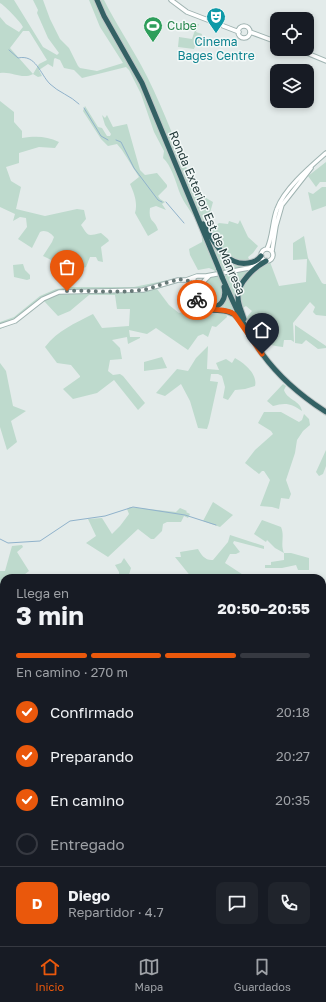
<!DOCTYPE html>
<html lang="es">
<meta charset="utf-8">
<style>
body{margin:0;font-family:"Golos Text",sans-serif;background:#20242c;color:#f1f3f6;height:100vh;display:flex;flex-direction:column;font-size:15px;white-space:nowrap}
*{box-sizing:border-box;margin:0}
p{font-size:13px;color:#9ea1a6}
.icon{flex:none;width:22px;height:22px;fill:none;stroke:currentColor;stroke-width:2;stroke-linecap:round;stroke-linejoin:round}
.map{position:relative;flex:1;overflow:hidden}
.side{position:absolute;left:0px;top:574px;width:326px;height:372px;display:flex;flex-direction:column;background:#171b24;border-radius:12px 12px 0 0;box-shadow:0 2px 6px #0003}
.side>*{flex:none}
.buttons{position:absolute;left:270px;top:12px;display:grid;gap:8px}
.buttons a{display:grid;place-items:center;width:44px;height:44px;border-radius:8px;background:#171b24;box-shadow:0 2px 6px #0003;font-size:20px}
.pin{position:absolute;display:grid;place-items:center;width:34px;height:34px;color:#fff;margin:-41px -17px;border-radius:50% 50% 50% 0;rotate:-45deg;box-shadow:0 0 4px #0007}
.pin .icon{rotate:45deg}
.courier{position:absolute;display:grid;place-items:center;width:40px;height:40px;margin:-20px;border:3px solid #ea580c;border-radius:50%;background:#fff;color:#222;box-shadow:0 1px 5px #0007}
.head em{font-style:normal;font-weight:700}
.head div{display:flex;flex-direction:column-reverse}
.head{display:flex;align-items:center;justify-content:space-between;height:68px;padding:0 16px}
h1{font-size:26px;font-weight:700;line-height:30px}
.bar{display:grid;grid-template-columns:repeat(4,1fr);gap:6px 4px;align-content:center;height:48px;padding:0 16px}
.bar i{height:5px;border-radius:3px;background:#363941}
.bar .active{background:#ea580c}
.bar p{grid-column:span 4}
.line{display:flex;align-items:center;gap:10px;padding:0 16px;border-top:1px solid #363941}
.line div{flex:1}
.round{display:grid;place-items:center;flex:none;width:42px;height:42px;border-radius:8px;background:#20242c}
ol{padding:0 16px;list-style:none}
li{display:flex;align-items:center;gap:12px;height:44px}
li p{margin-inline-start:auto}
li .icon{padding:4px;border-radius:50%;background:#ea580c;color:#fff;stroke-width:4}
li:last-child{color:#9ea1a6}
li i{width:22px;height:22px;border:2px solid #363941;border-radius:50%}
.tab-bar{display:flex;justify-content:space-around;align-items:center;height:56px;border-top:1px solid #363941;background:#171b24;font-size:11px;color:#9ea1a6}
.tab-bar a{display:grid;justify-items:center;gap:2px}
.tab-bar .active{color:#ea580c}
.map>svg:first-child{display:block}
</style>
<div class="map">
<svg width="326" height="946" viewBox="0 0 326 946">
<rect width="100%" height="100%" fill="#e3ebea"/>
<!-- green -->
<path fill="#bedacd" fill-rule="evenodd" d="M0 0H14L43 47 57 55 59 53 48 38 37 13 38 10 33 0H43L50 19 60 39 69 48 78 66 80 68 97 71 123 63 100 27 89 0H104C115 22 129 43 141 65 159 98 172 134 187 169L183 171C191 188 197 193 213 202L208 220 215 226 219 223 228 224 229 221 238 224 240 220 248 237 258 246 253 253 248 257 251 263 246 264 254 273 266 262H270L279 286 306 282 307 259 293 260V243L304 236 308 258 322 283 324 284H326V316L316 315 313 312 315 307 310 302 293 323 294 342 291 340H284L283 347C260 345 257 336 246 318L252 311 246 306 233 314 226 313 227 317 216 327 212 326 208 337 203 334 198 336 188 350 156 328 147 334 129 330 130 337H140V338L128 344 127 337 112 340 120 348 122 359 110 360 108 371 113 375 120 374 123 376 145 403 138 410 114 380 97 393 73 399 63 389 80 377V376L71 365 57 363 45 347C58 330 74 324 93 314L102 328 129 326 130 309H117L115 295H89L70 311 58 316 44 301 16 322 0 329V322L14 317 40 296 56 289 71 287H134L168 280 170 285 157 289 169 305 179 313 199 307 207 314 226 313 215 303C208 305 202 303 199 297 201 288 207 278 216 274L214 270 209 268 198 270 190 255 189 249 202 242C203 223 185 208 179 191 176 182 171 165 163 158L164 151 154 132 141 94 129 70 126 67 82 78 74 70 64 68 60 60 55 58 54 59 53 67 48 64 39 70 42 76 38 77 33 74C22 80 12 71 0 73V17L6 24 19 32 23 27C21 22 3 4 0 3ZM23 31H29L47 60 39 64 33 74 10 48Z
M197 24H199L196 32 202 34 199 43 196 44 194 49 178 47 179 37 192 39Z
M0 101 14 112V122L22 131V138C36 136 46 136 59 142L55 148 39 147 19 153V163L6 167 11 181 21 187 16 209 45 216 77 209 84 210 86 219 81 225C89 237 87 236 101 233L108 239 109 241 101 247 103 262 98 261 96 257H90L86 267 77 270 70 279C66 267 54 261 43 256L52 242 54 237C51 233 45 229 40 232L32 248 18 239 27 227 26 218 20 217 13 221 15 214 0 207Z
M85 106 98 127 102 128 107 136H110L111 134 105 125 102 115 105 118 107 115 113 127 127 124 140 170 145 175 157 173 167 185V187L158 196 160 199 165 202 162 204 166 210 156 206 150 208C148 223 155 219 158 230L148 236 135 213C138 203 134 193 130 184L139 177 122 150 117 144 108 146 101 139 83 111Z
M326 162V182H320L316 187 308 176Z
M322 187H326V206L312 211 308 192 313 194Z
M23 264 25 270 30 275V279L27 280 14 277 13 265Z
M295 325 326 346V348L318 349 306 340 302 344 295 343Z
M208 346 207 369 219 370 216 363 226 359 232 363 235 358C244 363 258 374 255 386L245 389 235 390 228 400 223 398 225 387 222 376 218 374H211L210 381 218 382 209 423 207 429 198 428 190 401 181 384 165 396 156 393 177 369 188 371 196 358Z
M162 357 167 368 144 371V362Z
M0 363 6 371 13 406 26 411 11 421 17 442 7 450 0 427Z
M283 384 286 386 284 390C287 400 300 400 302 411 292 404 286 402 273 406L267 401Z
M264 412H281L299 422 302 420 304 414 309 419 310 425 303 431 297 440 295 453 286 480 291 494 289 499 281 498 279 509 272 507 260 506 270 480 264 471H262L259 474 245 463 255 450 273 434 271 431 258 423Z
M326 450V466L323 474 319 476 316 472Z
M213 502 233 515 220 527 203 521Z
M130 507 176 512 180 508 187 511 186 512 190 514 188 518 184 516 181 522H167L163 524 162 531 154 539H151L138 529 108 557 86 543 96 536 88 519 102 518 112 534 120 526 129 514 127 509Z
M262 520 281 527C285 536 280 544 284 553H291L309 558V570H298L296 565 282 568H265V565H271V562L284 560V553L275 548 267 540 266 542 254 534Z
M230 535 264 546V549L234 541 233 543 240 552 236 554H230L225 563 248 578H192L175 557H181L180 552 198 549C201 555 206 561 213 560L228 542Z
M22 545 23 547 17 552 29 571 20 578H4V618L0 619V571H5L12 546Z
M124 558 131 568 128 578H119V572L115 565 121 563Z
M326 589V607L323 609 326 618V646L322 648V595Z
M322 935 326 938V946H227L231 942H322Z"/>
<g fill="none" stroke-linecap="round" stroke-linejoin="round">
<!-- stream -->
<path stroke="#90b2cb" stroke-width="1" d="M9 50 18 58C36 54 40 74 50 84 58 92 71 96 79 104
M84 108 101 136 108 140
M116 140 121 142 134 168 158 200 162 202
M166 202 184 223
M0 539 8 543 40 541 70 521 105 516 133 507 185 515 216 525"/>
<defs>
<path id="secondary" d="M171 0 187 12 239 32
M238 32a6 6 0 1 1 12 0a6 6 0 1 1-12 0Z
M250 32 277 42
M297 49 326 61
M261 255a6 6 0 1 1 12 0a6 6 0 1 1-12 0Z
M267 249C273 236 272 222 277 209 284 189 310 167 326 153
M272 251 276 226 282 205 311 168
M194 278 193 285 199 288 203 286 204 281 209 276
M0 326 15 321 43 299 59 292 143 290 178 280H186L197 276H206L249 268 258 264"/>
<path id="highway" d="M97 0 104 16 142 83 219 269
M203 224C213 239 225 267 248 263 254 262 257 261 261 256
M222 277C249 339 267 374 326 412
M195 287C195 291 195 296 196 300 204 318 227 304 238 318
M198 297 201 288
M207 306C220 310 227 299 224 287
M244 319C242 312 238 305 238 297 237 283 255 267 266 261"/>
</defs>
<!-- secondary casing -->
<use href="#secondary" stroke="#9fb3b1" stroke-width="5.5"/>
<!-- highway casing -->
<use href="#highway" stroke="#c2c8c8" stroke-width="7"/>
<!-- secondary -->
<use href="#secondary" stroke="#fff" stroke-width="3.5"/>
<!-- highway -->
<use href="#highway" stroke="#336164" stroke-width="5"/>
<defs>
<path id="highway-bridge" d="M219 269 222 277"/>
</defs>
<!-- highway-bridge casing -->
<use href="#highway-bridge" stroke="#c2c8c8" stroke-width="7" stroke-linecap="butt"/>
<!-- highway-bridge -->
<use href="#highway-bridge" stroke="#336164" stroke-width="5"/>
</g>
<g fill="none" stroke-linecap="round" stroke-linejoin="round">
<!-- done -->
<path stroke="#677978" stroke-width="4" stroke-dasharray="0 7.2" d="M67 291C93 290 121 294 147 289 157 287 177 277 186 280 197 284 194 292 197 300"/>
<!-- route -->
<path stroke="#ea580c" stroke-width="5" d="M197 300C209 316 221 305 234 314L262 354"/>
</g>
<!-- icons -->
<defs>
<symbol id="theatre-pin" viewBox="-11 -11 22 30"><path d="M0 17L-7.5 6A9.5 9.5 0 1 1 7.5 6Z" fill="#0f9aa8" stroke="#f3f8f7"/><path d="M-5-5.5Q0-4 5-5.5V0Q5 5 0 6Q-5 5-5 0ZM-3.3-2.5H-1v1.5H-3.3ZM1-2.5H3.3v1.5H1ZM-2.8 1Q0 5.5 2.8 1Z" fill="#fff"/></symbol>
<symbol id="stadium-pin" viewBox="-11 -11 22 30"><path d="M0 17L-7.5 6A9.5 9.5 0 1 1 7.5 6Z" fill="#2e9e5b" stroke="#f3f8f7"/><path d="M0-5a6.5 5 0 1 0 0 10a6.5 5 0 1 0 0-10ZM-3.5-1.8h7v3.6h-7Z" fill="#fff"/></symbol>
</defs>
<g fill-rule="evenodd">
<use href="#theatre-pin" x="205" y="6" width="22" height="30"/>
<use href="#stadium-pin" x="142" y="15" width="22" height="30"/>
</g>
<g text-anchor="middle" stroke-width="3" stroke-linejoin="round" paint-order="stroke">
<!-- leisure labels -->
<g font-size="12" fill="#27864d" stroke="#f3f8f7" text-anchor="start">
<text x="167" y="30">Cube</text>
</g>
<!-- culture labels -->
<g font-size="12" fill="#0d838f" stroke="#f3f8f7">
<text x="216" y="46">Cinema<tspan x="216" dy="14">Bages Centre</tspan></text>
</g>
<!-- street labels -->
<g font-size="12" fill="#243b3b" stroke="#f3f8f7">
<text transform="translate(207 213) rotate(67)" y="4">Ronda Exterior Est de Manresa</text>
</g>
</g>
</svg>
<div class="buttons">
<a><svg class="icon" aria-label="locate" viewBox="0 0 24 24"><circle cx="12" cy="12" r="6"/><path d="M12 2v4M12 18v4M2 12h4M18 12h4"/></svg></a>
<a><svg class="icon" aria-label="layers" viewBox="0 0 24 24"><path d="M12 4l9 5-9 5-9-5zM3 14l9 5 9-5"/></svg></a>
</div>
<div class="pin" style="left:67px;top:291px;background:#ea580c"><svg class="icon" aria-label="bag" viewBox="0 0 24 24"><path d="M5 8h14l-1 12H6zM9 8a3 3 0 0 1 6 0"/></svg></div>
<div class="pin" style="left:262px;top:354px;background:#1f2937"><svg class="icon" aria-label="home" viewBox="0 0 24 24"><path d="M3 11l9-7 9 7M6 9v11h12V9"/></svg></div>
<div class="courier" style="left:197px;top:300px"><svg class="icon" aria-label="bike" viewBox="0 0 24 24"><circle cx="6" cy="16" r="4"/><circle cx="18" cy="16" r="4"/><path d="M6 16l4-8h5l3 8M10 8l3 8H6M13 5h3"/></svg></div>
<section class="side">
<div class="head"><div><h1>3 min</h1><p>Llega en</p></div><em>20:50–20:55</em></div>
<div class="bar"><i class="active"></i><i class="active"></i><i class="active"></i><i></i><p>En camino · 270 m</p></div>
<ol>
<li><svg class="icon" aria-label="check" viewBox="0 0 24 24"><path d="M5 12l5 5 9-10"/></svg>Confirmado<p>20:18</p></li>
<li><svg class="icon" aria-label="check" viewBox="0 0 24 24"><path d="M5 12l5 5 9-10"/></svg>Preparando<p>20:27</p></li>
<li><svg class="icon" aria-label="check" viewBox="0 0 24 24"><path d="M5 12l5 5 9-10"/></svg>En camino<p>20:35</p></li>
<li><i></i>Entregado</li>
</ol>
<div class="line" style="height:72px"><b class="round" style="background:#ea580c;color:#fff">D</b><div><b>Diego</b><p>Repartidor · 4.7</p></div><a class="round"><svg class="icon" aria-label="chat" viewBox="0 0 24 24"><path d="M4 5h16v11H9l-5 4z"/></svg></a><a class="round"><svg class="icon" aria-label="phone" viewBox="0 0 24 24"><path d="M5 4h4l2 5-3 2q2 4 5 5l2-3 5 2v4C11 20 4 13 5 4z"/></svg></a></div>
</section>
</div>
<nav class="tab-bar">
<a class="active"><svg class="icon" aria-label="home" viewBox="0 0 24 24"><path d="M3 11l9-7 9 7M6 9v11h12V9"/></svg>Inicio</a>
<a><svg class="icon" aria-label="map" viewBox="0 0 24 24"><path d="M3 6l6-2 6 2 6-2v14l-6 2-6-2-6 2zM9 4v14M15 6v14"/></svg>Mapa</a>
<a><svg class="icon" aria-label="saved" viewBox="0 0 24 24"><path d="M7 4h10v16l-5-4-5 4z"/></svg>Guardados</a>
</nav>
